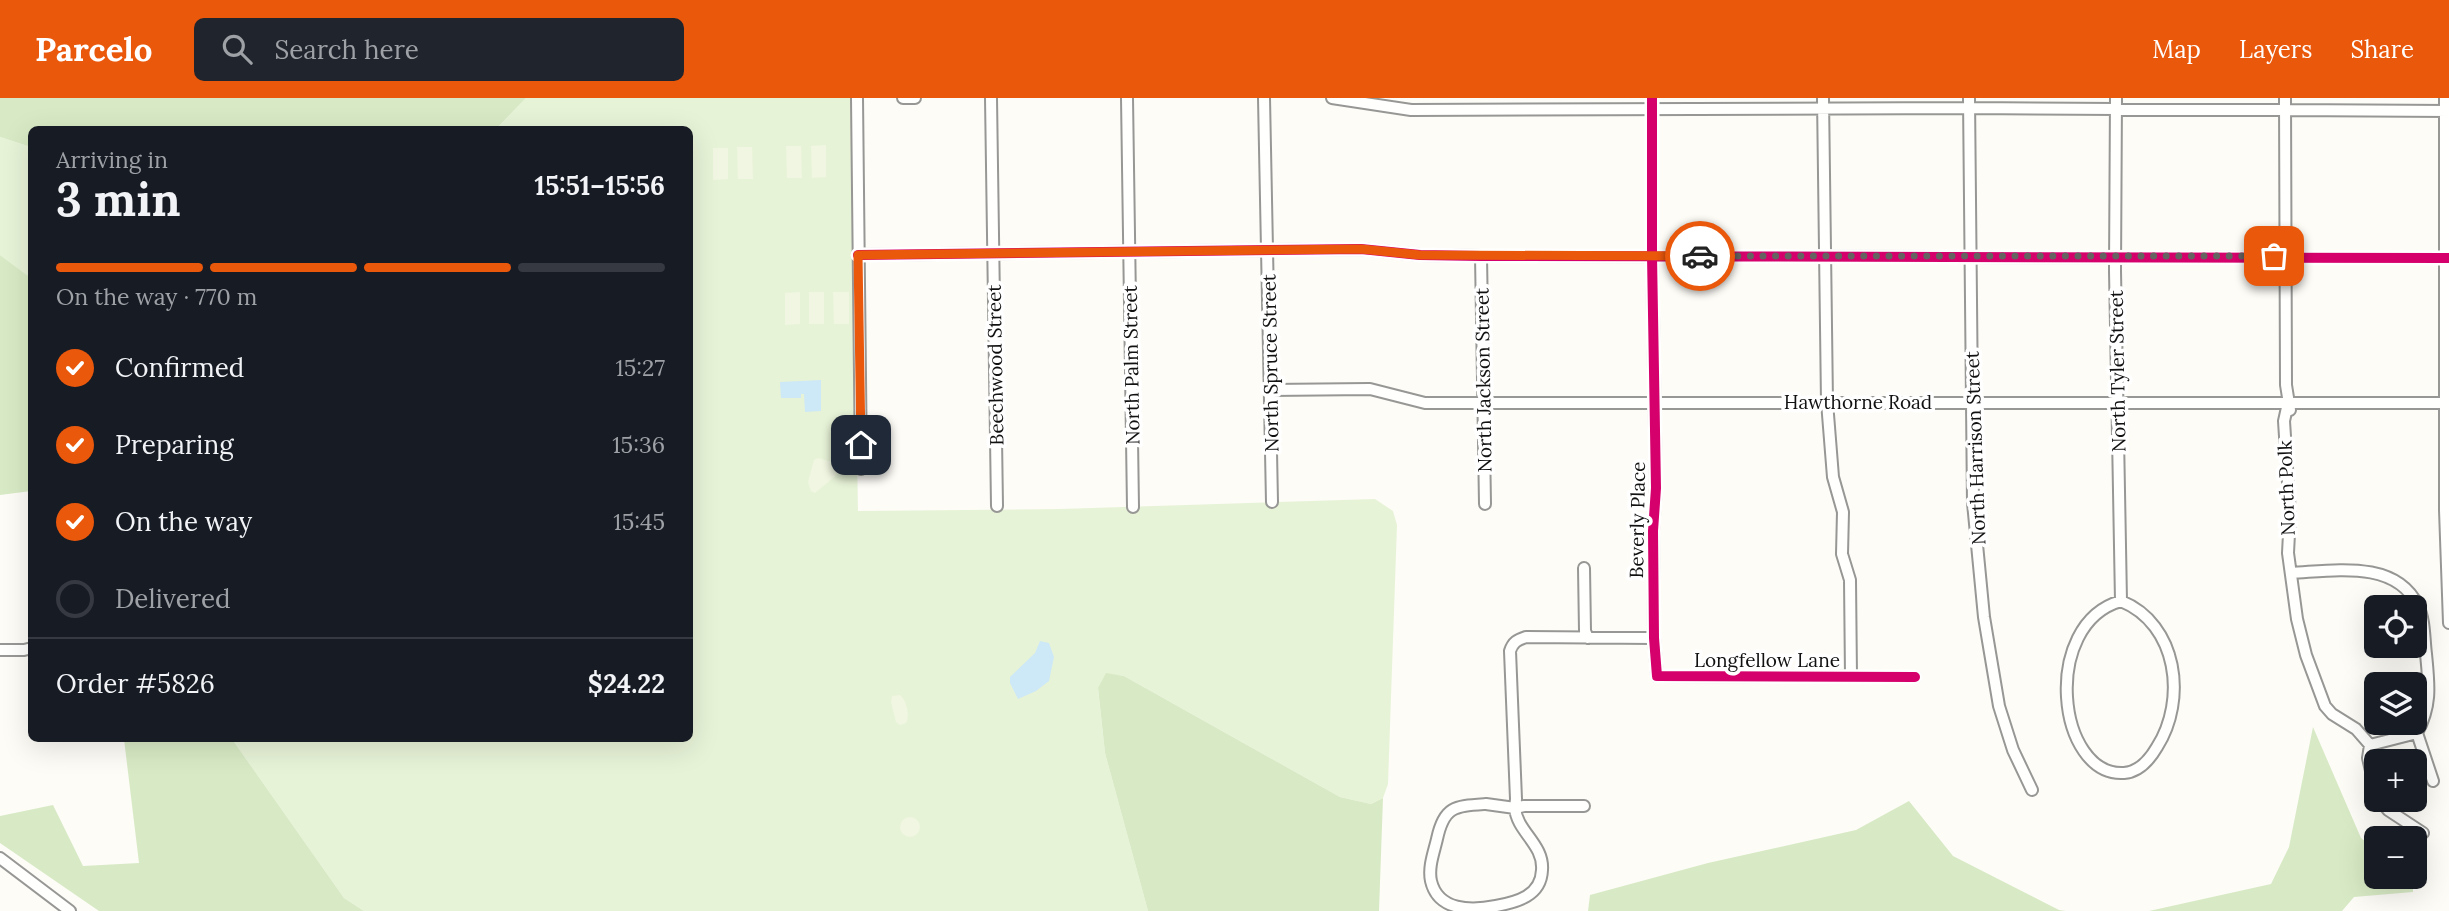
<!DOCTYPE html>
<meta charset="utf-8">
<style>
body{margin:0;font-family:Lora,serif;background:#20242c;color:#f1f3f6;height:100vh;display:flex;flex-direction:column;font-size:26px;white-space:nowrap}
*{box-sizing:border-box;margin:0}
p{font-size:23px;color:#9ea1a6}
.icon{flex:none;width:38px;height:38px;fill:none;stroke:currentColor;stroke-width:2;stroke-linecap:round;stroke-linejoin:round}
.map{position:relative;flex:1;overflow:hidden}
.sheet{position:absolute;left:28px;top:28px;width:665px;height:616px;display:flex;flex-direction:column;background:#171b24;border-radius:10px;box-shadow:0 7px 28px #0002}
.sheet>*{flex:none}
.tools{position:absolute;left:2364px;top:497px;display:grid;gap:14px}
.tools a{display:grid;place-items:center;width:63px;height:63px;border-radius:10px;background:#171b24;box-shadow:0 7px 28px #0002;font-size:35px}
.pin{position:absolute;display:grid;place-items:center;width:60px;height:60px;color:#fff;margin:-30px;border-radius:14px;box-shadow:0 4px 10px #0006}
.courier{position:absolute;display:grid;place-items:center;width:70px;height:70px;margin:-35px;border:5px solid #ea580c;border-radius:50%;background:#fff;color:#222;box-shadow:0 2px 9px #0007}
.head em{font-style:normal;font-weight:700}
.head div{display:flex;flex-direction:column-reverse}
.head{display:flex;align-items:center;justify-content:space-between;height:119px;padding:0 28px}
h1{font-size:46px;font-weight:700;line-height:52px}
.bar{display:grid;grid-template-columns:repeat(4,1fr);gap:10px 7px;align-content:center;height:84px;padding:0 28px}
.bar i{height:9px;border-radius:5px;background:#363941}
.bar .on{background:#ea580c}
.bar p{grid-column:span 4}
.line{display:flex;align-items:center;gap:18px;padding:0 28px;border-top:2px solid #363941}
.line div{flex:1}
ol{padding:0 28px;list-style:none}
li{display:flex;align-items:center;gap:21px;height:77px}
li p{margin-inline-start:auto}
li .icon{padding:7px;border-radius:50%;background:#ea580c;color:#fff;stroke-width:4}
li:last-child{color:#9ea1a6}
li i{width:38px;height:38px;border:4px solid #363941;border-radius:50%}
header{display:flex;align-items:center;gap:42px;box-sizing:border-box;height:98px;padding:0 35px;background:#ea580c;color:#fff}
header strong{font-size:33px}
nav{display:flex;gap:38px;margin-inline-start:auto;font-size:24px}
.search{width:490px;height:63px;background:#20242c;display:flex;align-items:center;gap:18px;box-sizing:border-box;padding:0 24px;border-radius:10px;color:#9ea1a6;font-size:26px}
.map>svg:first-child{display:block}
</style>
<header>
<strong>Parcelo</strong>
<div class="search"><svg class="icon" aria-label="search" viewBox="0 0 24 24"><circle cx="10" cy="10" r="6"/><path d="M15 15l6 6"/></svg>Search here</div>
<nav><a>Map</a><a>Layers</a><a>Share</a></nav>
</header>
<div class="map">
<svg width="2449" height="813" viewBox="0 0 2449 813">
<rect width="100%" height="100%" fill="#fdfcf7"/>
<!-- green -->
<path fill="#e7f3d7" d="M526 0H851L858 413 1060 411 1375 401 1393 413 1397 427 1388 686 1383 700 1371 706 1340 699 1124 578 1106 576 1098 591 1105 655 1148 813H364L344 800 232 641 690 640V32L496 31Z
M0 39 31 49V181L0 157Z"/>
<!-- forest -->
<path fill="#d8eac5" d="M0 0H526L496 31 32 32 31 49 0 39Z
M0 157 32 181 31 393 0 397Z
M1106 575 1124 578 1340 699 1371 706 1383 700 1379 813H1148L1105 655 1098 590Z
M2313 629 2361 740 2376 752V779H2413V794L2354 799 2342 813H2149L2271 786 2289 749Z
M124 641H232L344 800 364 813H99L0 745V718L53 707 83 768 139 765Z
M1909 703 1953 758 2059 812 2066 813H1588L1590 797 1708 765 1856 732Z"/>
<!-- pitch -->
<path fill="#f0f6e1" d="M826 47V79L812 80 811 48Z
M786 48H801L802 80H787Z
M737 49H752L753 81H738Z
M713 50H728V81L713 82Z
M800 194V226L785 227V195Z
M809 194H824V226H809Z
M833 194H849V226H834Z
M818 360 836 365 839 375 815 395 811 393 808 384 814 362Z
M900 597C907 603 910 618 906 625L900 627 896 624 891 604 892 598Z
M900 729a10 10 0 1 1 20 0a10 10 0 1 1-20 0Z"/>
<!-- water -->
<path fill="#cde8f7" d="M821 282V313L805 314 804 296H801V300H781L780 284Z
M1040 543 1049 545 1054 559 1049 583 1036 593 1018 601 1010 585V579L1035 555Z"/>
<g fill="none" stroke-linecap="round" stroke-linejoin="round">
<defs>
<path id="minor" d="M857 0 861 371
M903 0H915
M991 0 997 408
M1127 0 1133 409
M1264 0 1272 404
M1332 0 1411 12 1969 10 2449 13
M1652 0V158L1656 390 1653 433 1654 540 1657 578 1915 579
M1823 0 1827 304 1833 379 1843 414 1842 456 1850 482 1851 578
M1969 0 1973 405 1984 519 1999 608 2013 652 2032 692
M2116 0 2115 173 2121 503
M2285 0 2286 287 2290 312
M2445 0V412L2449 525
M858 157 1361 151 1420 157 1481 158 2449 160
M1481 158 1485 406
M1270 292 1370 291 1425 305H2449
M2288 305 2284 323 2290 416 2288 455 2297 521 2306 557 2325 608 2332 616 2356 631 2370 647 2417 635C2432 607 2429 587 2426 556 2424 541 2425 522 2418 508 2396 461 2333 473 2291 475
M1584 470 1585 533 1588 540
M2121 503C2178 526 2187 602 2157 649 2150 661 2139 674 2124 675 2057 679 2040 526 2121 503Z
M0 552H24L32 550
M2417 635 2433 683
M2370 647 2368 660 2376 694
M2380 702 2388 712 2423 735
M1486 706 1515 710C1517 734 1544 746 1542 772 1541 798 1517 804 1496 808 1471 813 1438 813 1431 783 1428 769 1434 754 1437 741 1444 708 1455 708 1486 706Z
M1584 708H1524L1515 710 1516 701 1510 553C1513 544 1517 542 1526 539L1654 540
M0 760 70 813"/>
</defs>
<!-- minor casing -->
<use href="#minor" stroke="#979795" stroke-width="14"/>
<!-- minor -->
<use href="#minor" stroke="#fffffe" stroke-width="10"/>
<defs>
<path id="cycleway" d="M1652 0V158L1656 390 1653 433 1654 540 1657 578 1915 579
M858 157 1361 151 1420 157 1481 158 2449 160"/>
</defs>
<!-- cycleway casing -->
<use href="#cycleway" stroke="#fff" stroke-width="15"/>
<!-- cycleway -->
<use href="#cycleway" stroke="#d6006c" stroke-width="10"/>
</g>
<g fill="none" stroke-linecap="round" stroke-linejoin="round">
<!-- done -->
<path stroke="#646362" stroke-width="7" stroke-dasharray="0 12.6" d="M1700 158H2274"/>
<!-- route -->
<path stroke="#ea580c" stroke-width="9" d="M861 347 858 157 1361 151 1420 157 1700 158"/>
</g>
<g text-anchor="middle" stroke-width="7" stroke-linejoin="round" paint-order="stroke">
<!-- street labels -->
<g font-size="19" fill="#111" stroke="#fff">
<text transform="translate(1270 265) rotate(-91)" y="7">North Spruce Street</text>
<text transform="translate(995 267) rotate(-91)" y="7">Beechwood Street</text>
<text transform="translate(1131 267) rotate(-91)" y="7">North Palm Street</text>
<text transform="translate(2117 273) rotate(-91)" y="7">North Tyler Street</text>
<text transform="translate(1483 282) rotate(-91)" y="7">North Jackson Street</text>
<text x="1858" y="311">Hawthorne Road</text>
<text transform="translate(1975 350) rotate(-92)" y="7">North Harrison Street</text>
<text transform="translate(2286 390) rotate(-92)" y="7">North Polk</text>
<text transform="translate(1637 422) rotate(-89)" y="7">Beverly Place</text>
<text x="1767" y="569">Longfellow Lane</text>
</g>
</g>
</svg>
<div class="tools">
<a><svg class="icon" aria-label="locate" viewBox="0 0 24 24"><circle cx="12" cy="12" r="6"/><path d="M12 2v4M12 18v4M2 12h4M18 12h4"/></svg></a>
<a><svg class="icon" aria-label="layers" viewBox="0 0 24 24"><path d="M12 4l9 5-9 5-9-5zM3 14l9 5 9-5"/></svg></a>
<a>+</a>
<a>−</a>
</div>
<div class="pin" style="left:2274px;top:158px;background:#ea580c"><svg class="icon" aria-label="bag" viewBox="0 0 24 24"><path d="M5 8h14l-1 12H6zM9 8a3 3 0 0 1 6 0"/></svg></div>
<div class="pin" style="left:861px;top:347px;background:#1f2937"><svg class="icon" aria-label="home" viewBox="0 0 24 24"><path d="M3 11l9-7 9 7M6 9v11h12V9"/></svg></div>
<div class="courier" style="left:1700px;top:158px"><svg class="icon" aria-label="car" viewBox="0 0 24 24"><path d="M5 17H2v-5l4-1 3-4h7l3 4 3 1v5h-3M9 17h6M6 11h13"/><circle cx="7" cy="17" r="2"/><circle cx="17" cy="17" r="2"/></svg></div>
<section class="sheet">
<div class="head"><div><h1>3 min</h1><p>Arriving in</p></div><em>15:51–15:56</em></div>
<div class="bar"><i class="on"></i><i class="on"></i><i class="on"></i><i></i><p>On the way · 770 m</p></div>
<ol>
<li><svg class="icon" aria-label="check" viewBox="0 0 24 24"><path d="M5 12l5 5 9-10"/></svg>Confirmed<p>15:27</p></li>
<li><svg class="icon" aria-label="check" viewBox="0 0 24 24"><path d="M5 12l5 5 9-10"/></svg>Preparing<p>15:36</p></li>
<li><svg class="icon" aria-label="check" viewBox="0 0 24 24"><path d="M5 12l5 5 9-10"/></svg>On the way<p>15:45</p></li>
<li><i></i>Delivered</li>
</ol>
<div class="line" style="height:91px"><div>Order #5826</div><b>$24.22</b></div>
</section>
</div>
